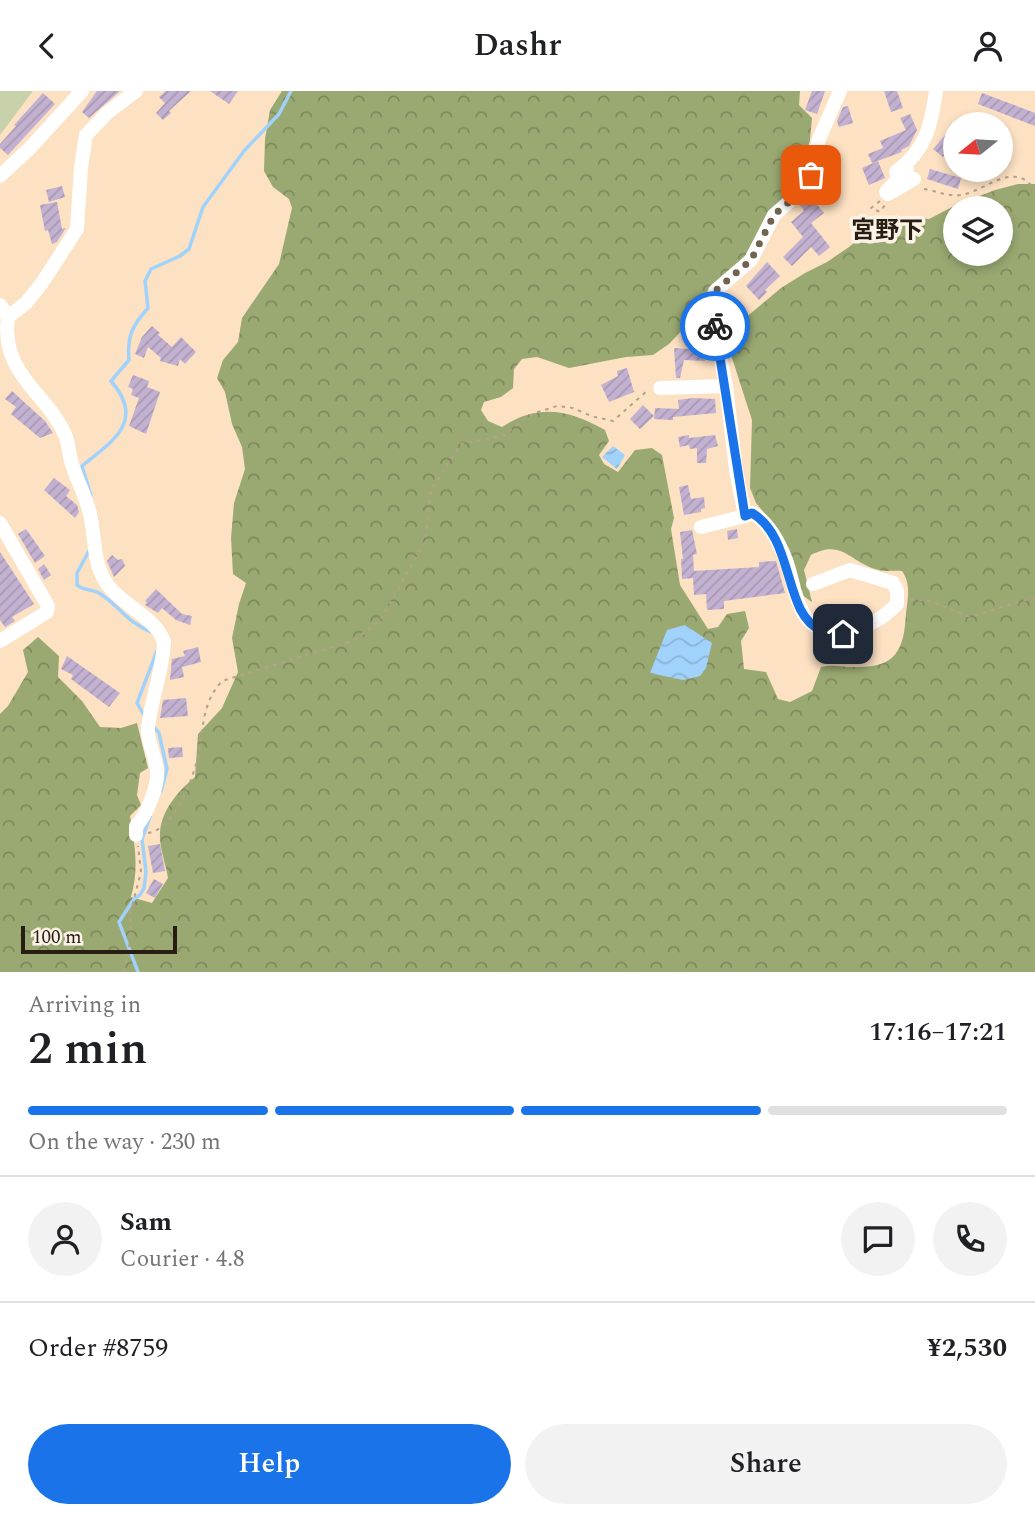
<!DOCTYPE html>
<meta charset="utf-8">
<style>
body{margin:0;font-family:Spectral,"Noto Sans JP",serif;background:#f2f2f2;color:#202124;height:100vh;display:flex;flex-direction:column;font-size:26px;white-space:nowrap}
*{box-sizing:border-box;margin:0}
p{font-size:23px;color:#757577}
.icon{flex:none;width:38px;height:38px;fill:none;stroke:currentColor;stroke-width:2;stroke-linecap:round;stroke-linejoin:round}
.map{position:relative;height:881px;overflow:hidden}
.side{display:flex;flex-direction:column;background:#fff;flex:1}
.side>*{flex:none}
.needle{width:46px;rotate:252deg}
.tools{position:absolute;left:943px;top:21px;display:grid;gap:14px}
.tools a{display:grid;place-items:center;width:70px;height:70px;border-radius:50%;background:#fff;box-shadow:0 4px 10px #0003;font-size:35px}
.scale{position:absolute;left:21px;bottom:18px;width:156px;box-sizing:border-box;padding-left:7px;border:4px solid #271d12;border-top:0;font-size:19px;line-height:24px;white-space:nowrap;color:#271d12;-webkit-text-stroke:5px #fcf1e5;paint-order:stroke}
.pin{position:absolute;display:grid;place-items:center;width:60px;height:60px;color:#fff;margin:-30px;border-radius:14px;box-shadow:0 4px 10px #0006}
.courier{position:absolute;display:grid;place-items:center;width:70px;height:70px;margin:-35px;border:5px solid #1a73e8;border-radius:50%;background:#fff;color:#222;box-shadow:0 2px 9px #0007}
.summary em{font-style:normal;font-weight:600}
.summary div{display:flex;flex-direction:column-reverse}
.summary{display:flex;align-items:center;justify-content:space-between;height:119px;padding:0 28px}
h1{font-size:46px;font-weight:600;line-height:52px}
.bar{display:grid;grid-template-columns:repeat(4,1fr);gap:10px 7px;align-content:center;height:84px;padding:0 28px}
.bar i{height:9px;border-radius:5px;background:#e0e0e0}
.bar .active{background:#1a73e8}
.bar p{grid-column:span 4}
.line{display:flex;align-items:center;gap:18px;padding:0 28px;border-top:2px solid #e0e0e0}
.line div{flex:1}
.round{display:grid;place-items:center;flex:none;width:74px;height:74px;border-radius:37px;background:#f2f2f2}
.cta{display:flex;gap:14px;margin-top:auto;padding:14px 28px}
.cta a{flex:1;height:80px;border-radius:42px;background:#1a73e8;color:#fff;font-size:28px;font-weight:600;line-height:80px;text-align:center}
.cta a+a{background:#f2f2f2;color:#202124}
header{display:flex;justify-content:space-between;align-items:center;height:91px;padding:0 28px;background:#fff;font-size:32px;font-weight:600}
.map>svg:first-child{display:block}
</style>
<header><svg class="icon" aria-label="back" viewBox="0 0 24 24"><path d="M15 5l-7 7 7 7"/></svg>Dashr<svg class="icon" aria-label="person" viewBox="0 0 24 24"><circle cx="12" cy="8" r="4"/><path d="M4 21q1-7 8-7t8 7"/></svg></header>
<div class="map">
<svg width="1035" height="881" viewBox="0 0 1035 881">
<defs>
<pattern id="forest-crowns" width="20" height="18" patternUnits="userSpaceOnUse" patternTransform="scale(1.75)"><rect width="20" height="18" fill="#9aa972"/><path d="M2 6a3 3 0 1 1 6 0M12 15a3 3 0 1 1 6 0" fill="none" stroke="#7e895c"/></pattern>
<pattern id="water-waves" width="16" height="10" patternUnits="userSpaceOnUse" patternTransform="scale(1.75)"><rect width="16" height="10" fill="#a1d2fb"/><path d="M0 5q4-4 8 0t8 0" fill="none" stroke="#8bb4d6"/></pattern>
<pattern id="building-hatch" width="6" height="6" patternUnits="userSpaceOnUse" patternTransform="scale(1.75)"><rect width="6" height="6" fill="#c3b1d1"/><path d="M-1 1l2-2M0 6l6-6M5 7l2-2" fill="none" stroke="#a898b2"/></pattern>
</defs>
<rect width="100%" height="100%" fill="#fce1c3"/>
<!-- forest -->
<path fill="url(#forest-crowns)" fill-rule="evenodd" d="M282 0H800L799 14 812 27 810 49 800 84 790 103 767 124 744 167 711 195 698 213 690 231 669 253 653 264 626 266 569 277 537 266 522 268 514 278 513 297 501 306 484 311 481 319 488 330 502 336C539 312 569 319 605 339L609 350 599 364 604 373 618 381 635 359 652 357 662 364 674 427 671 438 680 494 708 538 718 536 727 523 745 520 749 537 741 550 744 578 766 581 778 608 790 611 812 600 821 576C833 573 842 576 854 576 895 577 904 561 906 522 908 506 911 493 902 480 894 479 886 481 879 479 850 472 843 447 811 464L804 479 812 511 802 504 776 436 756 412 750 397 752 329 731 264 734 245 744 228 781 197 805 182 827 171 849 156 882 128 906 125 929 128 956 114 995 99 1018 93H1035V881H0V623L8 615 28 581 23 559 38 546 59 565 58 586 82 610 100 636 121 637 137 632 148 677 140 682 137 704 141 714 130 725C135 754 139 778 131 806L152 812 168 787C166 774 159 756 160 742 161 720 178 700 195 686L198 643 222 617 238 581 232 547 239 513 246 492 233 483 231 447 234 412 245 378 242 356 232 333 225 301 217 287 223 269 238 251 242 227 279 173 292 117 289 108 273 96 264 80 265 48 270 19ZM956 117H1001V163H956Z"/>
<!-- pitch -->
<path fill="#c7d2ab" d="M0 0H33L0 44Z"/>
<!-- water -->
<path fill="url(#water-waves)" d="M613 355 625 364 617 378 602 366Z
M685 534 712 552 706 577 700 585 683 589 650 582 667 539Z"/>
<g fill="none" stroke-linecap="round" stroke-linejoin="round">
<!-- stream -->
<path stroke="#a1d2fb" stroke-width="3.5" d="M91 405 82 375C113 350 146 330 111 290L129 269C127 245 132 235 148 217L145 190 151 178 180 165 189 158 203 116 244 60 279 23 291 0
M90 458 77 482V494C85 501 94 497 102 504 122 518 126 530 151 541
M145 626 137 612 157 560
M153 635 159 642 167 678 161 700
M138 881 119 831 134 808 140 804 144 797 146 781 142 748 150 726"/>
</g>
<!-- building -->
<path fill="url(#building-hatch)" d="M97 0H120L89 27 82 21Z
M166 0H191L169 20 171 22 163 29 156 22 165 12 159 6Z
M210 0H238L229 13Z
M812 0H825L817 23 805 19Z
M884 0H897L903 17 891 21Z
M43 2 55 13 8 64 0 57V53L16 35 14 34Z
M982 2 1035 22V35L978 13Z
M848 15 853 32 839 36 837 30 843 16Z
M910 23 917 39 909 55 901 59 902 61 872 72 868 63 883 57 880 50 906 39 900 27Z
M946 43 956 52 943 66 933 58Z
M878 70 885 87 869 94 862 77Z
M930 78 961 87 958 98 927 88Z
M62 95 65 106 49 111 46 99Z
M810 105 824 122 811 132 830 156 819 165 811 156 792 175 783 166 803 146 791 131 804 120 800 114Z
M57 111 62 138 66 137 57 151 52 153 48 139 45 140 40 114Z
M767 171 780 185 765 199 767 201 759 209 746 195Z
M697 227 705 233V237L699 246 689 239Z
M152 235 160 242 158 244 172 256 181 246 196 261 185 273 180 268 178 275 160 270 161 267 148 256 144 267 135 263 142 246Z
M689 256 706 257 705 270 684 269 680 287H676L674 257 689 258Z
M627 277 634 301 609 311 601 294 618 285 617 280Z
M133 284 149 290 147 296 160 301 146 343 129 335 139 307 131 304 133 298 128 296Z
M12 300 45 330 53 342 40 347 11 323 16 316 5 308Z
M693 307 715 308 716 322 673 326V329L654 328 655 317 679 318 678 309Z
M643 314 654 325 640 338 630 328Z
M689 344V347L715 344 718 355 707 358 706 372H697V357L690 358 689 354 680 356 678 346Z
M54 387 70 399 66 405 77 414 79 421 75 427 44 399Z
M688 394 691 408 704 406 705 417 701 418V421L684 424 679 396Z
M26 438 45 465 35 472 18 443Z
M737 438 738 447 728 449 727 440Z
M692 439 697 463 693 464 694 480 759 476V471L776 470 785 502 724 510V518L707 519 706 503 694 504 693 487 682 488 681 468H683L680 441Z
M0 461 34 513 12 526 15 530 5 536 0 529Z
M112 464 118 469 122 468 125 475 114 486 107 470Z
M44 473 51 484 44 489 38 478Z
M156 498 182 523 192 525 190 534 176 529 162 517 158 522 145 514 147 511 145 510Z
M198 556 201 571 182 576 184 586 170 589 172 568 185 565 183 560Z
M67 565 120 602 109 616 71 588 73 584 61 578Z
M186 607 188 625 160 627 163 609Z
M182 656 183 666 169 667 168 657Z
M160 753 165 780 153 782 148 755Z
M154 788 163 793 155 807 146 802Z"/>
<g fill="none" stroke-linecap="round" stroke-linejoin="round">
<!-- path -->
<path stroke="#b6a189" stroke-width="2" stroke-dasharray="3.5 5" stroke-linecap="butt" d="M924 98C937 100 948 106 961 104 984 101 1016 67 1035 100
M880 110 871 117 880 121 885 114
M910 508 930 510 970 526 1035 506
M148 742C173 738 190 695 196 673 202 653 201 632 208 613 211 604 216 597 222 590L355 549 380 529 425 451 431 399 461 353 505 344 521 330 535 322 557 315 573 317 591 325 613 330 648 299
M124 881 131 844 130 823 141 781 138 755"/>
<!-- minor -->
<path stroke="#fff" stroke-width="14" d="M136 0 107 22 86 44 81 76 77 138 42 192 26 212 8 226C0 284 48 302 66 346 69 355 69 364 72 373 77 390 86 405 90 423 95 445 93 470 105 490 120 514 156 526 164 551 163 579 151 608 148 637 147 652 156 665 157 680 159 693 146 726 136 735V744
M907 78 886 101 888 103 914 88
M896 81C926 59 931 35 936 0
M0 85 29 58 82 0
M0 214 8 226
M660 297 726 295 715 237V200L751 169 774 124 805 97 819 48 840 0
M745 425 752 422C769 431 779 451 786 469 796 496 795 535 831 541 839 542 844 543 852 540 873 532 881 529 897 513V500L893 492 850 479 813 493
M0 432 48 515 47 521 0 550
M701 436 745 425 736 379 726 295"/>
</g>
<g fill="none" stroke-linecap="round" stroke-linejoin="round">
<!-- done -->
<path stroke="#726250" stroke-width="7" stroke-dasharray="0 12.6" d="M715 235V200L751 169 774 124 805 97 811 84"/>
<!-- route -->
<path stroke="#1a73e8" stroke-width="9" d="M715 235 745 425 752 422C795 447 783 524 821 539 827 542 836 542 843 543"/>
</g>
<g text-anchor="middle" stroke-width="7" stroke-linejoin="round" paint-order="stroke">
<!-- quarter labels -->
<g font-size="24" font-weight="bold" fill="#271d12" stroke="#fcf1e5">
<text x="887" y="147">宮野下</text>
</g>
</g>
</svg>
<div class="tools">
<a><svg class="needle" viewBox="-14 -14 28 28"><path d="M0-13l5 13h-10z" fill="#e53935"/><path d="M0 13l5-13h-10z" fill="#757577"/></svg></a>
<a><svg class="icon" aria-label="layers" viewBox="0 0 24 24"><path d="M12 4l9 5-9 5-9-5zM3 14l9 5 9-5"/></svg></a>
</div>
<div class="scale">100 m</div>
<div class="pin" style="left:811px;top:84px;background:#ea580c"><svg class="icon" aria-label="bag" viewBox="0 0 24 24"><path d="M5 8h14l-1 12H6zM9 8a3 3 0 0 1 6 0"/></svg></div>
<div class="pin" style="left:843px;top:543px;background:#1f2937"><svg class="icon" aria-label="home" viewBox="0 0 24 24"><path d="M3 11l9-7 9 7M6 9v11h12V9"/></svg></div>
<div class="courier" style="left:715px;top:235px"><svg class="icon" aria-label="bike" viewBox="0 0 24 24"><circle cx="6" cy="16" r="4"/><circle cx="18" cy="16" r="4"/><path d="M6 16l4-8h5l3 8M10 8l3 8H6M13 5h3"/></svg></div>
</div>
<section class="side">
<div class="summary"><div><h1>2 min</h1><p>Arriving in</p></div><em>17:16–17:21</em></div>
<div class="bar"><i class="active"></i><i class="active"></i><i class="active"></i><i></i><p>On the way · 230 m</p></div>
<div class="line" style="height:126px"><a class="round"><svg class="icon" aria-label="person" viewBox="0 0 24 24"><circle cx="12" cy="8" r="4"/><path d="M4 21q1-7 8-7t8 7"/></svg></a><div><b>Sam</b><p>Courier · 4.8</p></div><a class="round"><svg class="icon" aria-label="chat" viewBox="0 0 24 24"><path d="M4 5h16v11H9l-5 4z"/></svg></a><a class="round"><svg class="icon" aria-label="phone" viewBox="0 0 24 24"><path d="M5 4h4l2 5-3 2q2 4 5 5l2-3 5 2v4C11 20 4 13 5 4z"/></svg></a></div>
<div class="line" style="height:91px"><div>Order #8759</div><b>¥2,530</b></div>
<div class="cta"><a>Help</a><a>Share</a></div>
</section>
